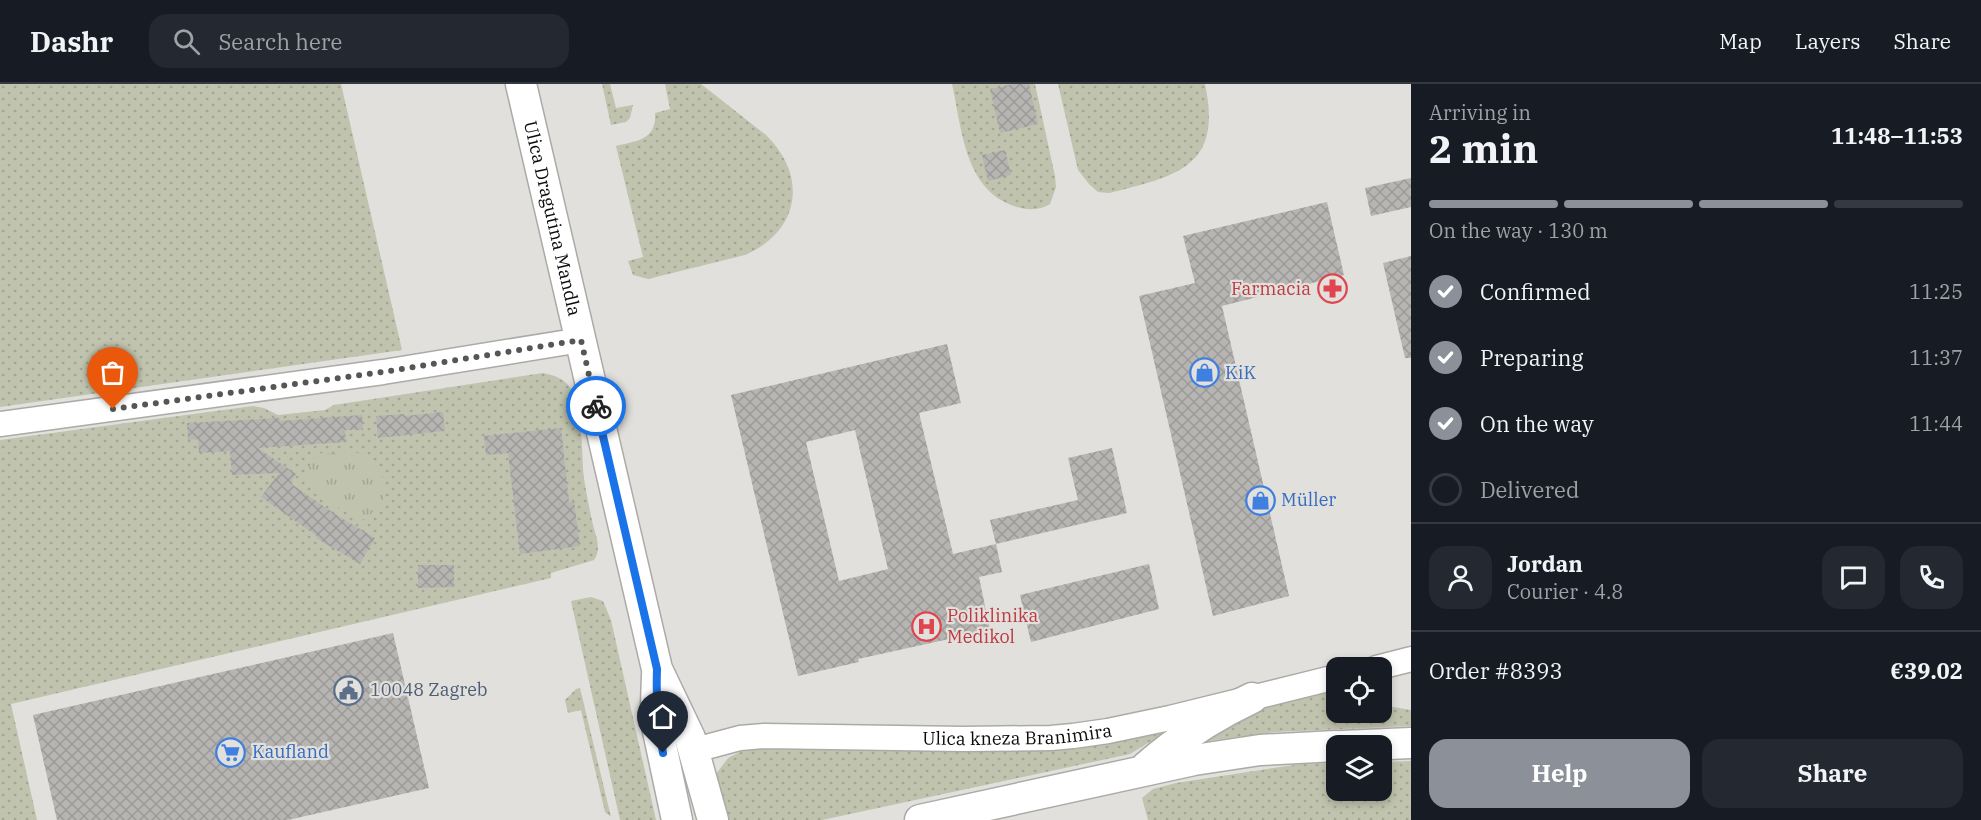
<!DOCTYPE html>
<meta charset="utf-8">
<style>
body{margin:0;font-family:"IBM Plex Serif",serif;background:#242831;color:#f1f3f6;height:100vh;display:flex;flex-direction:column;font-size:22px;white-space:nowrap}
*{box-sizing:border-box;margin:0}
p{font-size:20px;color:#9ea1a6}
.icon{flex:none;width:33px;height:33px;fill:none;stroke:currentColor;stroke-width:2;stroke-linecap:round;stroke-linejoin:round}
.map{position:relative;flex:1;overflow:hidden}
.sheet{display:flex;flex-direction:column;background:#171b24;width:570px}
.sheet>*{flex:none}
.tools{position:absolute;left:1326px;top:573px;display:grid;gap:12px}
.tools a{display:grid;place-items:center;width:66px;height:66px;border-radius:12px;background:#171b24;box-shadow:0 3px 9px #0003;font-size:30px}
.pin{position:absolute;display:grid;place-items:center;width:51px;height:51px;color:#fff;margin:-62px -26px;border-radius:50% 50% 50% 0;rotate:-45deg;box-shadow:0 0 6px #0007}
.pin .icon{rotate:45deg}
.courier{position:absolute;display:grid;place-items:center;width:60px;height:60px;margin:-30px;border:4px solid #1a73e8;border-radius:50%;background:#fff;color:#222;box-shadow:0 2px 8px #0007}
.head em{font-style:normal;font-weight:700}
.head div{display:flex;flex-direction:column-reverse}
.head{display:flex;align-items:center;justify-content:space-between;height:102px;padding:0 18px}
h1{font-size:39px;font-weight:700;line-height:45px}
.bar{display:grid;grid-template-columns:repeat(4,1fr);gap:9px 6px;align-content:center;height:72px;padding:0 18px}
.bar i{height:8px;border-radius:4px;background:#363941}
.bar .active{background:#8c9099}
.bar p{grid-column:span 4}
.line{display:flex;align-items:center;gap:15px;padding:0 18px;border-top:2px solid #363941}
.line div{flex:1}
.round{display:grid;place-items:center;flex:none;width:63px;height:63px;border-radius:18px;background:#242831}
ol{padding:0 18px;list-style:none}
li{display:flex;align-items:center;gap:18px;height:66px}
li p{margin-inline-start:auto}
li .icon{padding:6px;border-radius:50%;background:#8c9099;color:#fff;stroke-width:4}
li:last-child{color:#9ea1a6}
li i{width:33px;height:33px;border:3px solid #363941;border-radius:50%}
.button{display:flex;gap:12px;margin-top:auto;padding:12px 18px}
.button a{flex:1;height:69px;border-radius:18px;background:#8c9099;color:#fff;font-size:24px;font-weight:700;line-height:69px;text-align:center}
.button a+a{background:#242831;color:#f1f3f6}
header{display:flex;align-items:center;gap:36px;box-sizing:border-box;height:84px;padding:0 30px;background:#171b24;border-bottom:2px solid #363941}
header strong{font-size:28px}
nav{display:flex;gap:33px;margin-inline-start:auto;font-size:21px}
.search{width:420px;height:54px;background:#242831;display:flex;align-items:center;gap:15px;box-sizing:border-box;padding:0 21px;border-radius:18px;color:#9ea1a6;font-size:22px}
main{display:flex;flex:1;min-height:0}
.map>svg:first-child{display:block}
</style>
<header>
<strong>Dashr</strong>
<div class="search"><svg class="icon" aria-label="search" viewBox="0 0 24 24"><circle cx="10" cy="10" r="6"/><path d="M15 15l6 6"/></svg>Search here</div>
<nav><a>Map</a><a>Layers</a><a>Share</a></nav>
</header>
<main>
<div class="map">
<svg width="1411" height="736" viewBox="0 0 1411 736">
<defs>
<pattern id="grass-dots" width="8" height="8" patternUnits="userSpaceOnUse" patternTransform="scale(1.5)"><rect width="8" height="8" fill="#c0c3ad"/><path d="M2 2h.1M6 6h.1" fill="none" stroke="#a4a694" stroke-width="1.8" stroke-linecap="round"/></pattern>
<pattern id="park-tufts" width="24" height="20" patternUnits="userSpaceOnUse" patternTransform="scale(1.5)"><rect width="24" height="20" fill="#c0c3ad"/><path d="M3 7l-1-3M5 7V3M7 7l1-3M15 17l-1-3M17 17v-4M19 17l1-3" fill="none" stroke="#a4a694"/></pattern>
<pattern id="building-cross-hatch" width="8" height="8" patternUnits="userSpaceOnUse" patternTransform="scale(1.5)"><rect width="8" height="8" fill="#b7b5b2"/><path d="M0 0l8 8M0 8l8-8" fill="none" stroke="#9c9a98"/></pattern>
</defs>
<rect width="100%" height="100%" fill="#e1e0dc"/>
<!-- grass -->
<path fill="url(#grass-dots)" d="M0 0H341L402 266 0 323Z
M602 0H610L616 24 633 21 630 34 626 38 611 41Z
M665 0H701L766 51C809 93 799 148 745 171L648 195 633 191 628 177 643 173 616 62C637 57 657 56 655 29L670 25Z
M952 0H1035L1055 92 1056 103 1050 120C1040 127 1025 126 1014 122 964 105 962 44 952 0Z
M1058 0H1205C1223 84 1176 92 1109 109L1098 108 1089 100 1078 86Z
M543 289C555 291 568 296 572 308 582 332 582 361 583 386 585 405 589 422 593 441 596 453 602 465 594 476L551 489V494L11 620 37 736H0V356L253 322 264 324 278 331 325 326 334 321Z
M591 513 603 517 611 536 656 736H620L571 517Z
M1336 603V628H1382V621L1411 626V642L1276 648 1207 657 1203 655 1259 622Z
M580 604 611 733 605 728 581 626 568 629 565 616 576 605Z
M1174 643 1130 670 822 736H723L716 690 728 674 756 660Z
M1411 677V736H1148L1142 714 1153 705 1176 699 1300 680 1336 679V706H1382V678Z"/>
<!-- park -->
<path fill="url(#park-tufts)" d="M352 367C381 377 387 393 382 422L361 437 318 411 306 392 311 378 319 369 334 370Z"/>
<!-- building -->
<path fill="url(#building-cross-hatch)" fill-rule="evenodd" d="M1013 0H1029L1038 40 1000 49 990 5Z
M1005 66 1011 91 988 97 982 71Z
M1411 94V123L1371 132 1365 104Z
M1327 118 1344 191 1222 222 1289 512 1213 532 1139 212 1195 199 1183 152Z
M1411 172V274H1405L1383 179Z
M947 260 961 319 919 329 953 470 996 460 1002 488 979 493 990 546 858 575 859 578 798 592 731 311ZM855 346 888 485 839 497 806 358Z
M443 328 445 347 378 354 376 332 404 330 405 332Z
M362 331 363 346H345L346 358 258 364 296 390 290 399 335 430 375 454 360 480 316 454 317 452 261 413 279 389 232 391 230 367 199 369 198 355 188 356 187 339 280 334V337Z
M561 344 569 418 574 417 580 462 520 470 508 369 486 371 484 352Z
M1112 364 1127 429 996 460 990 436 1078 416 1068 374Z
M1149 480 1159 525 1031 558 1020 511Z
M418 481H454V503L418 504Z
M393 549 429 704 288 736H57L33 631Z"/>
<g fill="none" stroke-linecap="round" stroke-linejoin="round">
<defs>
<g id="minor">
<path d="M0 340 383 288 581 256"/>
<path d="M1376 584 1411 575"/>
<path id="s1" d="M695 666 740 654 764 652 963 655 1051 654 1073 652 1108 647 1170 634 1336 593"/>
</g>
<g id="major">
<path id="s2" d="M521 0 657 585 690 654 713 736"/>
<path d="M657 591 656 621 658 647 677 736"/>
<path d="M1342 662 1411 659"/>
<path d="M1146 683C1178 655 1212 633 1252 614"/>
<path d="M920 736 1194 676 1260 666 1336 662"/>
</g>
</defs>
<!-- minor casing -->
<use href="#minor" stroke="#acaaa7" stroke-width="27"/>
<!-- major casing -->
<use href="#major" stroke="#acaaa7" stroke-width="33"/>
<!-- minor -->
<use href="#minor" stroke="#fff" stroke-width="24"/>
<!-- major -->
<use href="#major" stroke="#fff" stroke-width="30"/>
</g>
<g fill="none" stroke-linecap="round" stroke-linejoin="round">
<!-- done -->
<path stroke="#575654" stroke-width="6" stroke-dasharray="0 10.8" d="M113 325 383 288 581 256 596 322"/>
<!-- route -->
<path stroke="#1a73e8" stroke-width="8" d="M596 322 657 585C656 614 657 640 663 669"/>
</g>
<!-- icons -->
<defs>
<symbol id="pharmacy-ring" viewBox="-11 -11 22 22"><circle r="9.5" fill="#e1e0dc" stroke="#e0444e" stroke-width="1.5"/><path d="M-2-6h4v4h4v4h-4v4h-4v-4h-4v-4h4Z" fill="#e0444e"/></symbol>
<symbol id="shop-ring" viewBox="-11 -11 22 22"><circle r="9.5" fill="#e1e0dc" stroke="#3f7fe0" stroke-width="1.5"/><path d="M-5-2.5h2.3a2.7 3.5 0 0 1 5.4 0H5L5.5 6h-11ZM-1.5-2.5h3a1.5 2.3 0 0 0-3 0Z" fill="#3f7fe0"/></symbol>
<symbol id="hospital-ring" viewBox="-11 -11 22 22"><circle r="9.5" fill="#e1e0dc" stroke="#e0444e" stroke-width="1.5"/><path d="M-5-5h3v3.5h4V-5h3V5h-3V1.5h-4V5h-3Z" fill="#e0444e"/></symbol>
<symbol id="civic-ring" viewBox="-11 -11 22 22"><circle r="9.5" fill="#e1e0dc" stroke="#5c6f8a" stroke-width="1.5"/><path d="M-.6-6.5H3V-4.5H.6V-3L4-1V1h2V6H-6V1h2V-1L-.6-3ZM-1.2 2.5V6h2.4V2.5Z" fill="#5c6f8a"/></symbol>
<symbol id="supermarket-ring" viewBox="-11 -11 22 22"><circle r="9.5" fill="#e1e0dc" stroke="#3f7fe0" stroke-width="1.5"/><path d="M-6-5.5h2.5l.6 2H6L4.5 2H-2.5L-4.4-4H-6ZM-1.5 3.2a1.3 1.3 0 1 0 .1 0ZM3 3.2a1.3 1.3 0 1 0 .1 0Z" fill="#3f7fe0"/></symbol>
</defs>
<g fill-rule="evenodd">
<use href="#pharmacy-ring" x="1316" y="188" width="33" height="33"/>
<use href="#shop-ring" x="1188" y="272" width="33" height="33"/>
<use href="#shop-ring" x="1244" y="400" width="33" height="33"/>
<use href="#hospital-ring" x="910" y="526" width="33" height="33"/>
<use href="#civic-ring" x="332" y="590" width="33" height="33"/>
<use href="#supermarket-ring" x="214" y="652" width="33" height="33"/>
</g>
<g text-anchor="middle" stroke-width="4.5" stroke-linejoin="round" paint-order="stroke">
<!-- street labels -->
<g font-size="18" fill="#0c0b0a" stroke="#e1e0dc">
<text dy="6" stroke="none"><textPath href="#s2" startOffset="138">Ulica Dragutina Mandla</textPath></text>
<text dy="6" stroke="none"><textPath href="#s1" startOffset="324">Ulica kneza Branimira</textPath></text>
</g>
<!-- health labels -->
<g font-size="18" fill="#be3a42" stroke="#e1e0dc" text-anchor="end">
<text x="1311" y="211">Farmacia</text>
<text x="947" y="538" text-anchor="start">Poliklinika<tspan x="947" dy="21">Medikol</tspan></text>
</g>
<!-- shop labels -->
<g font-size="18" fill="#366cbe" stroke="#e1e0dc" text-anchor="start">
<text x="1225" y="295">KiK</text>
<text x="1281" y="422">Müller</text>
<text x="252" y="674">Kaufland</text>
</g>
<!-- service labels -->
<g font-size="18" fill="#4e5e75" stroke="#e1e0dc" text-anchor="start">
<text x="370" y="612">10048 Zagreb</text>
</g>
</g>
</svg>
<div class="tools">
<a><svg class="icon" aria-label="locate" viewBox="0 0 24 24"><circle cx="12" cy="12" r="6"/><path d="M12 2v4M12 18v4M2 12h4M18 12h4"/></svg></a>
<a><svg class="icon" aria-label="layers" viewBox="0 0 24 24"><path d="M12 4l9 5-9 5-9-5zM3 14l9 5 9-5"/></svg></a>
</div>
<div class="pin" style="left:113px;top:325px;background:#ea580c"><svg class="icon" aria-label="bag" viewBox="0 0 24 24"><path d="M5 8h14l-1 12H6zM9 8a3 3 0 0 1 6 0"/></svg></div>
<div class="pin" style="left:663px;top:669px;background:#1f2937"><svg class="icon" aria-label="home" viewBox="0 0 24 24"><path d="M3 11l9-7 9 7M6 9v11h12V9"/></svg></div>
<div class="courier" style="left:596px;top:322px"><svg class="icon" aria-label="bike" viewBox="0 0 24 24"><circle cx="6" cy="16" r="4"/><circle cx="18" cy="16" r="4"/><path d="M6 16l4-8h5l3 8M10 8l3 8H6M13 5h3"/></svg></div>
</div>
<section class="sheet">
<div class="head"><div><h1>2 min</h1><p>Arriving in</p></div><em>11:48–11:53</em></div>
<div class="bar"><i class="active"></i><i class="active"></i><i class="active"></i><i></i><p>On the way · 130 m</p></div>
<ol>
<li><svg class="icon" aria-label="check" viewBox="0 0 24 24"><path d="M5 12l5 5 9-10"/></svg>Confirmed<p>11:25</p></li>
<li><svg class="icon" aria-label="check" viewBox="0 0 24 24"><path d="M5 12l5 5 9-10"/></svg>Preparing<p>11:37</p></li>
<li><svg class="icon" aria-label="check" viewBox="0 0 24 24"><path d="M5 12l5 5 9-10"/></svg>On the way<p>11:44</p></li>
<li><i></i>Delivered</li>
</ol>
<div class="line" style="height:108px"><a class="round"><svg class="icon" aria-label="person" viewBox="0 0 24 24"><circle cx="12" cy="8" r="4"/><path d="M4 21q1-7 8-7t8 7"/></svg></a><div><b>Jordan</b><p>Courier · 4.8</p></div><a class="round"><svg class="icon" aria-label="chat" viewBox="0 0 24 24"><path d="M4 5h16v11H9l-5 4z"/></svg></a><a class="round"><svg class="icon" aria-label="phone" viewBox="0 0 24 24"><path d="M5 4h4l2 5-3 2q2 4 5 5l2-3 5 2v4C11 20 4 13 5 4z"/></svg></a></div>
<div class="line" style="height:78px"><div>Order #8393</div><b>€39.02</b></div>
<div class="button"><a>Help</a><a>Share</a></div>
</section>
</main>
